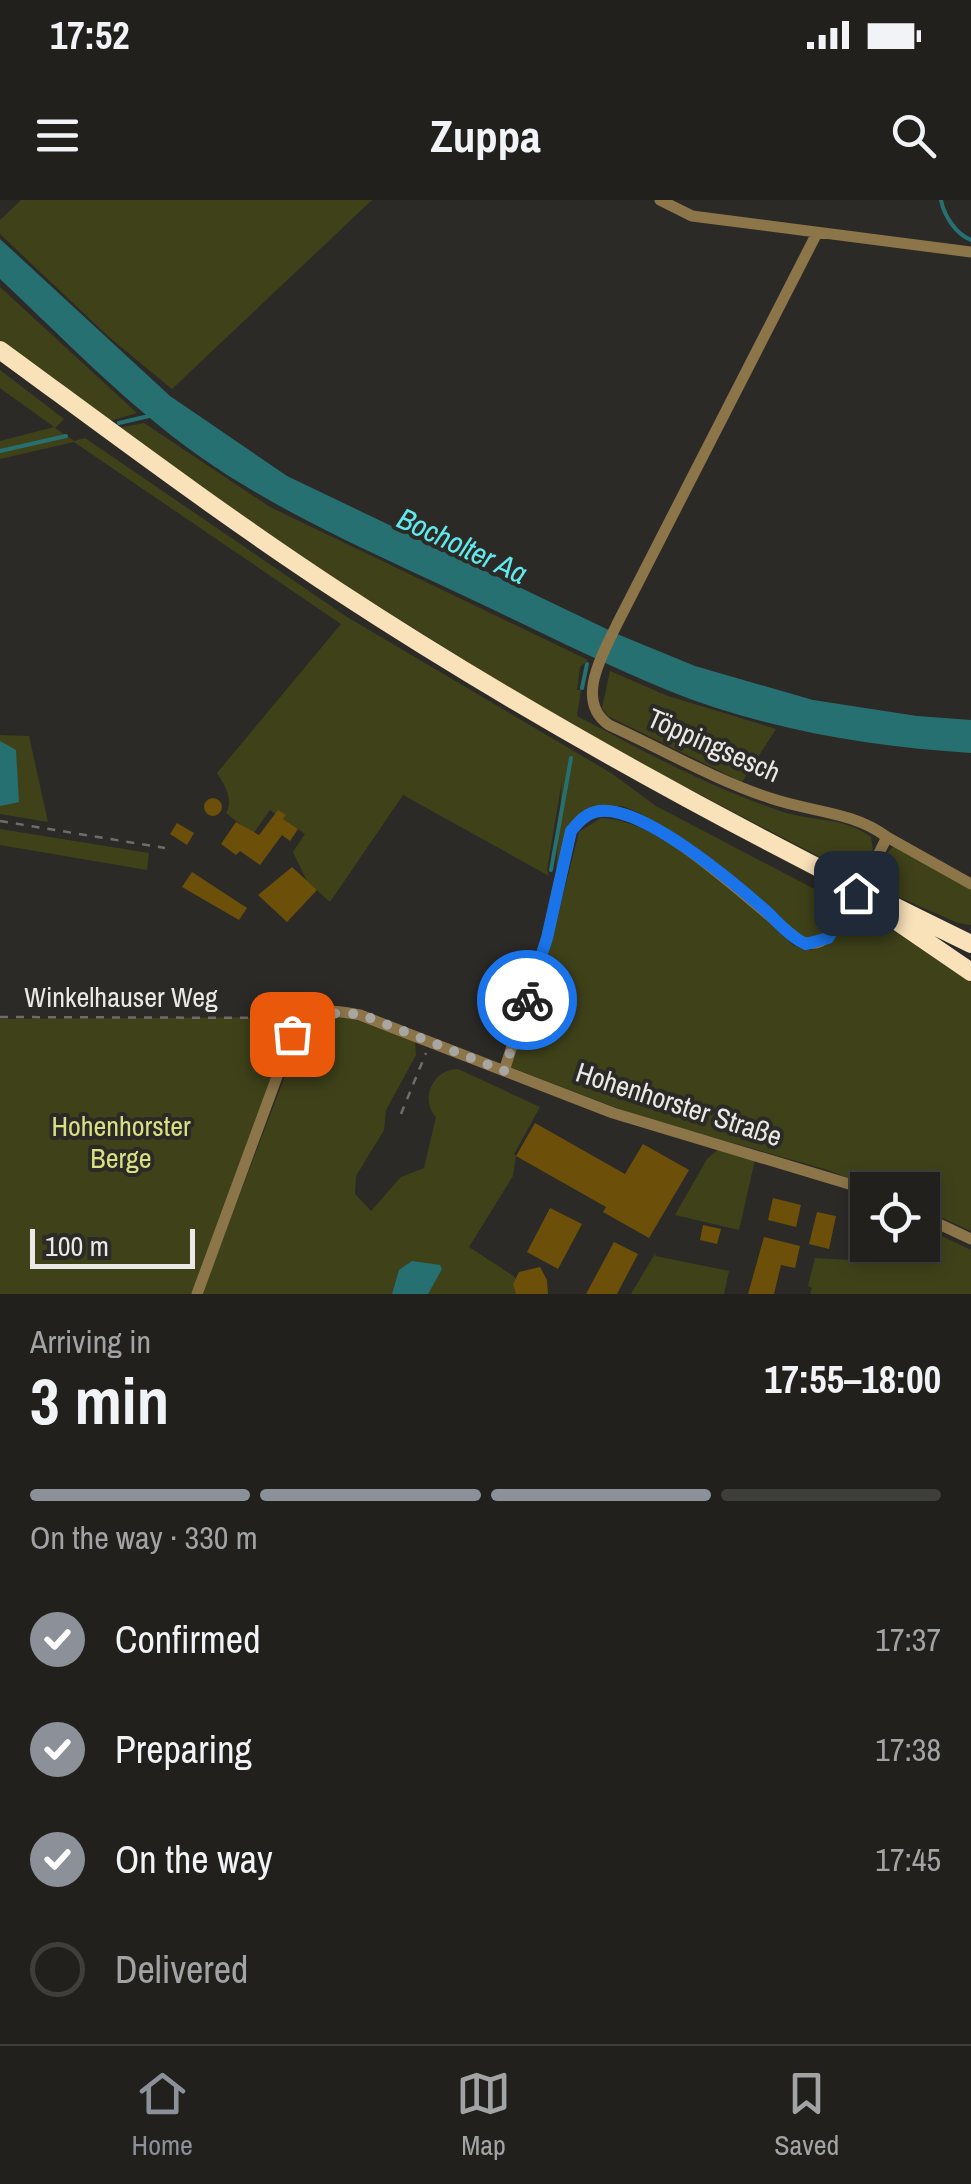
<!DOCTYPE html>
<meta charset="utf-8">
<style>
body{margin:0;font-family:"Archivo Narrow",sans-serif;background:#292826;color:#f1f3f6;height:100vh;display:flex;flex-direction:column;font-size:38px;white-space:nowrap}
*{box-sizing:border-box;margin:0}
p{font-size:32px;color:#a2a3a4}
.icon{flex:none;width:55px;height:55px;fill:none;stroke:currentColor;stroke-width:2;stroke-linecap:round;stroke-linejoin:round}
.map{position:relative;height:1094px;overflow:hidden}
.sheet{display:flex;flex-direction:column;background:#21201d;flex:1}
.sheet>*{flex:none}
.controls{position:absolute;left:850px;top:972px;display:grid;gap:20px}
.controls a{display:grid;place-items:center;width:90px;height:90px;border-radius:0px;background:#21201d;box-shadow:0 5px 15px #0003,0 0 0 2px #3e3e3b;font-size:50px}
.scale{position:absolute;left:30px;bottom:25px;width:165px;box-sizing:border-box;padding-left:10px;border:5px solid #eae9e6;border-top:0;font-size:28px;line-height:35px;white-space:nowrap;color:#eae9e6;-webkit-text-stroke:8px #2c2a27;paint-order:stroke}
.pin{position:absolute;display:grid;place-items:center;width:85px;height:85px;color:#fff;margin:-42px;border-radius:20px;box-shadow:0 5px 15px #0006}
.courier{position:absolute;display:grid;place-items:center;width:100px;height:100px;margin:-50px;border:8px solid #1a73e8;border-radius:50%;background:#fff;color:#222;box-shadow:0 2px 12px #0007}
.summary em{font-style:normal;font-weight:800}
.summary div{display:flex;flex-direction:column-reverse}
.summary{display:flex;align-items:center;justify-content:space-between;height:170px;padding:0 30px}
h1{font-size:65px;font-weight:800;line-height:75px}
.bar{display:grid;grid-template-columns:repeat(4,1fr);gap:15px 10px;align-content:center;height:120px;padding:0 30px}
.bar i{height:12px;border-radius:8px;background:#3e3e3b}
.bar .on{background:#8c9099}
.bar p{grid-column:span 4}
ol{padding:0 30px;list-style:none}
li{display:flex;align-items:center;gap:30px;height:110px}
li p{margin-inline-start:auto}
li .icon{padding:10px;border-radius:50%;background:#8c9099;color:#fff;stroke-width:4}
li:last-child{color:#a2a3a4}
li i{width:55px;height:55px;border:5px solid #3e3e3b;border-radius:50%}
.status{display:flex;justify-content:space-between;align-items:center;height:70px;padding:0 50px;background:#21201d;direction:ltr}
.status svg{height:28px;fill:currentColor}
header{display:flex;justify-content:space-between;align-items:center;height:130px;padding:0 30px;background:#21201d;font-size:45px;font-weight:800}
.dock{display:flex;justify-content:space-around;align-items:center;height:140px;border-top:2px solid #3e3e3b;background:#21201d;font-size:28px;color:#a2a3a4}
.dock a{display:grid;justify-items:center;gap:5px}
.dock .on{color:#8c9099}
.map>svg:first-child{display:block}
</style>
<div class="status"><b>17:52</b><svg viewBox="0 0 49 12"><path d="M0 12V9h3v3zM5 12V6h3v6zM10 12V3h3v9zM15 12V0h3v12zM26 1h20v11H26zM47 4h2v5h-2z"/></svg></div>
<header><svg class="icon" aria-label="menu" viewBox="0 0 24 24"><path d="M4 6h16M4 12h16M4 18h16"/></svg>Zuppa<svg class="icon" aria-label="search" viewBox="0 0 24 24"><circle cx="10" cy="10" r="6"/><path d="M15 15l6 6"/></svg></header>
<div class="map">
<svg width="971" height="1094" viewBox="0 0 971 1094">
<rect width="100%" height="100%" fill="#2c2a27"/>
<!-- green -->
<path fill="#3f4219" d="M21 0H372L172 189 109 137 0 34V20Z
M0 87 137 213 110 221 81 203 0 140Z
M0 170 64 219 55 228 74 241 85 238 347 417 611 573 656 606 841 703 826 732 814 740 800 737 697 652 640 613 622 606H598L576 617 567 628 556 670 562 580 547 670 549 676 403 595 330 702 307 681 293 652 305 634 270 610 253 634 226 613C234 599 225 586 217 573L341 424 74 242 0 259V241L54 227 0 188Z
M144 223 270 307 588 460 580 467 577 490H581L577 516C643 551 711 588 783 612 815 622 842 616 871 637L873 650 856 676 573 528 298 356 118 228Z
M610 471 668 496 776 529 742 582 608 516 602 508Z
M0 535 29 536 48 622 0 614Z
M601 618C659 618 752 705 793 745 825 760 838 735 855 710L899 734 971 782V1031L923 1009 922 990H878L828 970 635 915 510 867 548 755 579 632Z
M0 629 149 653 147 670 0 645Z
M894 646 971 686V725L958 723 869 684 883 661 881 659Z
M344 816 415 841 416 855 386 910 384 930 356 976 355 994 371 1011 401 977 424 968 436 917C419 898 434 869 458 869L540 907 514 954 516 956 513 976 469 1047 515 1077 516 1094H202L288 868C296 825 299 819 344 816Z
M287 817 286 840 193 1094H0V819Z
M719 949 755 960 739 1030 675 1015 707 959Z
M865 1001 868 1045H922L923 1027 971 1050V1094H810L812 1088 808 1086 815 1058 851 1060Z
M656 1052 655 1056 729 1071 724 1094H631Z"/>
<!-- water -->
<path fill="#277072" d="M0 39 170 196 287 276 617 434 695 466 813 500 917 516 971 520V553C869 547 763 529 667 490 597 461 529 426 460 394 371 352 280 313 199 256 127 205 64 139 0 79Z
M0 541 16 550 19 602 0 606Z
M412 1061 440 1065 442 1069 428 1094H392L399 1070Z"/>
<g fill="none" stroke-linecap="round" stroke-linejoin="round">
<!-- stream -->
<path stroke="#277072" stroke-width="4" d="M941 0C944 16 956 34 971 40
M119 223 149 216
M0 251 66 236
M582 488 587 464
M551 670 571 558"/>
</g>
<!-- building -->
<path fill="#6c4f08" d="M204 607a9 9 0 1 1 18 0a9 9 0 1 1-18 0Z
M278 610 286 615 283 619 298 629 290 641 282 635 260 665 240 651 236 655 221 644 236 622 259 635Z
M177 623 194 633 187 645 170 634Z
M292 667 317 690 287 722 258 695Z
M192 672 247 708 239 720 182 687Z
M506 775 518 780 513 796 503 792 494 815 478 809 489 778 504 780Z
M535 923 625 974 643 944 689 970 649 1038 603 1012 606 1007 516 956Z
M773 998 801 1005 796 1027 768 1020Z
M550 1008 582 1024 558 1069 527 1052Z
M817 1012 836 1016 829 1049 809 1044Z
M703 1025 721 1029 717 1044 700 1040Z
M764 1037 800 1046 795 1068 781 1065 774 1094H748Z
M614 1042 638 1054 617 1094H586Z
M540 1067 547 1080 548 1094H516L513 1084 519 1072Z"/>
<g fill="none" stroke-linecap="round" stroke-linejoin="round">
<!-- path -->
<path stroke="#6e6d6a" stroke-width="2.5" stroke-dasharray="8 8" stroke-linecap="butt" d="M0 621 165 648
M0 817 285 818
M401 914 426 853"/>
<!-- minor -->
<path stroke="#8c7549" stroke-width="11" d="M660 0 692 16 971 52
M817 33 617 424C603 454 574 501 609 525 662 549 715 580 770 598 810 612 852 611 887 637L876 659
M887 637 971 684
M504 871 547 738 571 631C578 623 584 615 595 612 647 598 760 711 800 741 816 748 827 740 837 727
M922 1016 971 1039
M197 1094 296 825C313 805 337 811 360 815L613 913 869 990"/>
<!-- highway -->
<path stroke="#f9e2b9" stroke-width="18" d="M0 150C112 232 222 315 338 391 538 522 757 640 971 744
M876 707 971 772"/>
<!-- minor-bridge -->
<path stroke="#8c7549" stroke-width="11" d="M837 727 876 659"/>
</g>
<g fill="none" stroke-linecap="round" stroke-linejoin="round">
<!-- done -->
<path stroke="#a8a6a3" stroke-width="10" stroke-dasharray="0 18" d="M292 834 296 825 308 813 360 814 504 871 527 800"/>
<!-- route -->
<path stroke="#1a73e8" stroke-width="12" d="M527 800 547 738 571 631C578 623 584 615 595 612 637 600 734 683 765 710 778 722 790 737 806 744L828 738 856 693"/>
</g>
<g text-anchor="middle" stroke-width="8" stroke-linejoin="round" paint-order="stroke">
<!-- street labels -->
<g font-size="28" fill="#eae9e6" stroke="#2c2a27">
<text transform="translate(714 545) rotate(24)" y="10">Töppingsesch</text>
<text x="121" y="807">Winkelhauser Weg</text>
<text transform="translate(679 904) rotate(18)" y="10">Hohenhorster Straße</text>
</g>
<!-- park labels -->
<g font-size="28" fill="#d8e082" stroke="#2c2a27">
<text x="121" y="936">Hohenhorster<tspan x="121" dy="32">Berge</tspan></text>
</g>
<!-- water labels -->
<g font-size="30" font-style="italic" fill="#60eaed" stroke="#2c2a27">
<text transform="translate(462 346) rotate(25)" y="10">Bocholter Aa</text>
</g>
</g>
</svg>
<div class="controls">
<a><svg class="icon" aria-label="locate" viewBox="0 0 24 24"><circle cx="12" cy="12" r="6"/><path d="M12 2v4M12 18v4M2 12h4M18 12h4"/></svg></a>
</div>
<div class="scale">100 m</div>
<div class="pin" style="left:292px;top:834px;background:#ea580c"><svg class="icon" aria-label="bag" viewBox="0 0 24 24"><path d="M5 8h14l-1 12H6zM9 8a3 3 0 0 1 6 0"/></svg></div>
<div class="pin" style="left:856px;top:693px;background:#1f2937"><svg class="icon" aria-label="home" viewBox="0 0 24 24"><path d="M3 11l9-7 9 7M6 9v11h12V9"/></svg></div>
<div class="courier" style="left:527px;top:800px"><svg class="icon" aria-label="bike" viewBox="0 0 24 24"><circle cx="6" cy="16" r="4"/><circle cx="18" cy="16" r="4"/><path d="M6 16l4-8h5l3 8M10 8l3 8H6M13 5h3"/></svg></div>
</div>
<section class="sheet">
<div class="summary"><div><h1>3 min</h1><p>Arriving in</p></div><em>17:55–18:00</em></div>
<div class="bar"><i class="on"></i><i class="on"></i><i class="on"></i><i></i><p>On the way · 330 m</p></div>
<ol>
<li><svg class="icon" aria-label="check" viewBox="0 0 24 24"><path d="M5 12l5 5 9-10"/></svg>Confirmed<p>17:37</p></li>
<li><svg class="icon" aria-label="check" viewBox="0 0 24 24"><path d="M5 12l5 5 9-10"/></svg>Preparing<p>17:38</p></li>
<li><svg class="icon" aria-label="check" viewBox="0 0 24 24"><path d="M5 12l5 5 9-10"/></svg>On the way<p>17:45</p></li>
<li><i></i>Delivered</li>
</ol>
</section>
<nav class="dock">
<a class="on"><svg class="icon" aria-label="home" viewBox="0 0 24 24"><path d="M3 11l9-7 9 7M6 9v11h12V9"/></svg>Home</a>
<a><svg class="icon" aria-label="map" viewBox="0 0 24 24"><path d="M3 6l6-2 6 2 6-2v14l-6 2-6-2-6 2zM9 4v14M15 6v14"/></svg>Map</a>
<a><svg class="icon" aria-label="saved" viewBox="0 0 24 24"><path d="M7 4h10v16l-5-4-5 4z"/></svg>Saved</a>
</nav>
